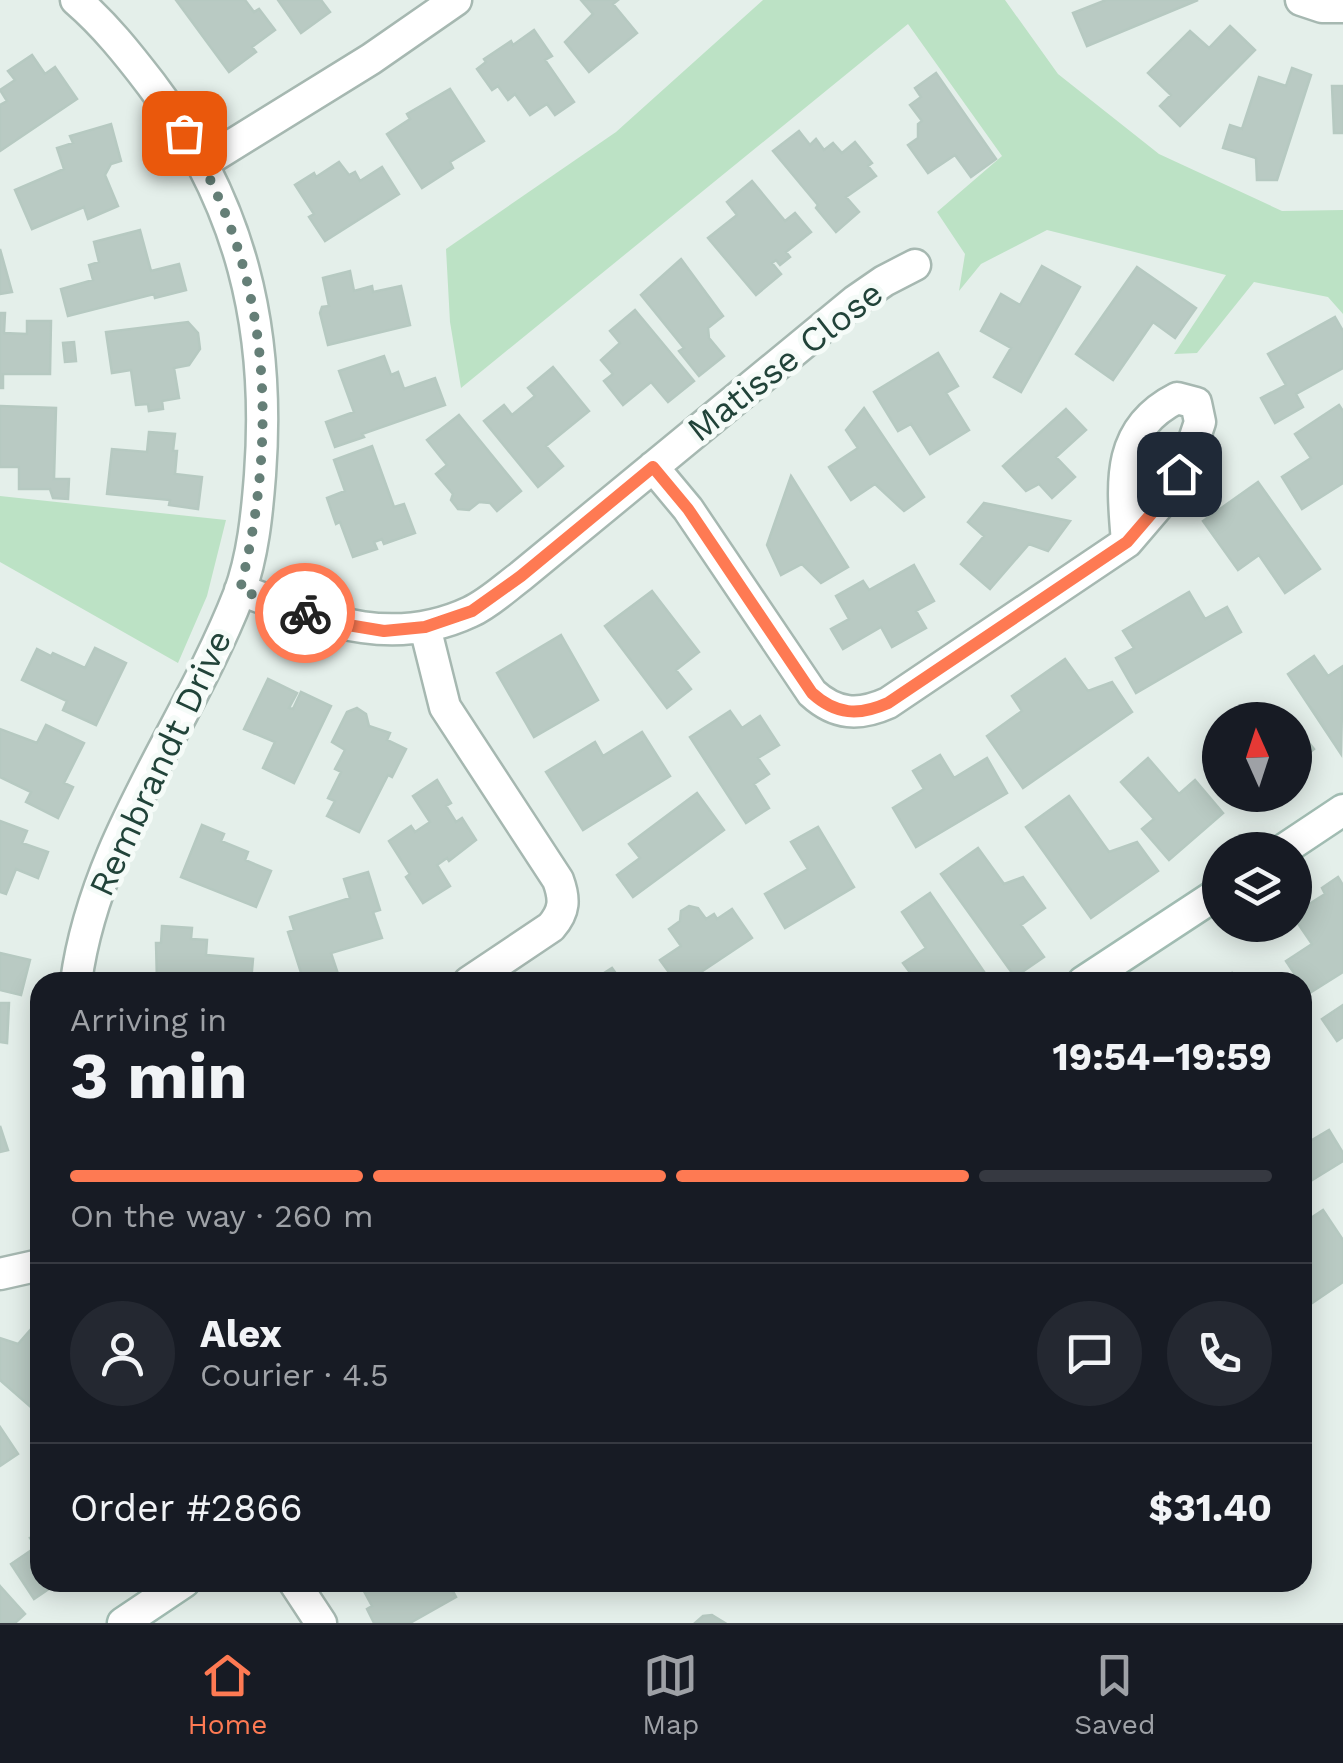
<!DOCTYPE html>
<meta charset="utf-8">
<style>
body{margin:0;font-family:"Work Sans",sans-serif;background:#242831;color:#f1f3f6;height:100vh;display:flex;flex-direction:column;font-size:38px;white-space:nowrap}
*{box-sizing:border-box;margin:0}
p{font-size:32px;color:#9ea1a6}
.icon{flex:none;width:55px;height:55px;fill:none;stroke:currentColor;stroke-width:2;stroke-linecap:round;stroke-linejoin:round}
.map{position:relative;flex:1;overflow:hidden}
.panel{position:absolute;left:30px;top:972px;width:1282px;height:620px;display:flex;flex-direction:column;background:#171b24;border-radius:30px;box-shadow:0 5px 25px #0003}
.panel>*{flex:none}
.needle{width:65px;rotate:357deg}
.fabs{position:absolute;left:1202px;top:702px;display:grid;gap:20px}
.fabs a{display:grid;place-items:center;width:110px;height:110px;border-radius:50%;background:#171b24;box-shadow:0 5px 25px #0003;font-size:50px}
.pin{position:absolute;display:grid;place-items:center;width:85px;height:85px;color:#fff;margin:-42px;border-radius:20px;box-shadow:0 5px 15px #0006}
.courier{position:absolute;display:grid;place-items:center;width:100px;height:100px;margin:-50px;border:8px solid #fe7a53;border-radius:50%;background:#fff;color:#222;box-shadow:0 2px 12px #0007}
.summary em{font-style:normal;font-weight:700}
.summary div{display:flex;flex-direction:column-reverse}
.summary{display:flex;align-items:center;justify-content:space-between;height:170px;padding:0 40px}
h1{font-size:65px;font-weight:700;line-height:75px}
.bar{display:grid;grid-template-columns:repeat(4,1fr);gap:15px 10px;align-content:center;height:120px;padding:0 40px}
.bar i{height:12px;border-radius:8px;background:#363941}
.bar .current{background:#fe7a53}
.bar p{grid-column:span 4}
.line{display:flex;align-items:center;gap:25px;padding:0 40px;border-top:2px solid #363941}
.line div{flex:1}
.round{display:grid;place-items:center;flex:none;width:105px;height:105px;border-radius:52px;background:#242831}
.menu{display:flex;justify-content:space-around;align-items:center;height:140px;border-top:2px solid #363941;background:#171b24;font-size:28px;color:#9ea1a6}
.menu a{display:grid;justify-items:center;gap:5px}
.menu .current{color:#fe7a53}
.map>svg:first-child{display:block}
</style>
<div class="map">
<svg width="1343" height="1623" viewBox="0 0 1343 1623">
<rect width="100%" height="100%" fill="#e4efea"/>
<!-- green -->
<path fill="#bce2c5" d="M763 0H1005L1058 74 1159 154 1282 211 1343 210V314L1328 297 1254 282 1197 353 1174 354 1226 275 1047 230 981 264 959 291 965 254 937 212 1002 156 908 24 461 388 450 322 446 249 616 132Z
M0 496 226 520 207 596 178 663 0 562Z"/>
<!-- building -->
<path fill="#b9cac3" stroke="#b6c9c1" stroke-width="2.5" d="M176 0H245L254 12 259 9 275 30 252 47 256 52 229 72Z
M278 0H321L330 12 301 33Z
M581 0H618L613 4 637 33 589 72 565 42 593 14Z
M1106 0H1198L1087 46 1073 13Z
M1230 26 1255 50 1180 126 1160 106 1171 95 1148 73 1190 31 1209 48Z
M534 30 552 56 545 60 574 102 555 115 547 104 530 115 515 94 508 100 498 86 492 90 477 69 486 62 484 59 511 41 513 45Z
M32 55 45 74 55 67 77 99 0 151V105L7 101 0 90 15 80 8 71Z
M1292 68 1311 75 1277 180H1257L1256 158 1223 148 1230 125 1242 129 1259 77 1286 86Z
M936 73 996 159 971 177 955 155 928 173 908 145 918 138V124L922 121 910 105 921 97 915 88Z
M1332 86H1343V133H1334Z
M450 89 484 141 450 162 453 168 422 188 387 134 410 119 407 114Z
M111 124 121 161 111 164 105 175 118 206 88 219 84 207 32 229 15 190 64 169 57 148 73 143 70 136Z
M799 131 810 145 816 139 824 150 833 143 842 153 855 142 872 163 868 166 876 176 846 197 859 212 836 232 816 208 818 205 773 151Z
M339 162 349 175 355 172 360 181 382 167 399 194 325 241 309 217 314 214 295 185 314 173 316 177Z
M752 181 785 221 795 213 811 232 786 252 790 257 780 265 776 260 772 263 781 274 756 295 708 238 737 215 727 202Z
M140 230 151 271 179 264 186 290 155 298 154 294 68 316 61 289 93 280 89 265 99 262 94 242Z
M0 249 12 292 0 294Z
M681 259 723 316 708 328 709 338 724 356 699 376 679 351 684 348 641 295Z
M1042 266 1080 287 1021 392 994 377 1011 348 981 331 1001 294 1020 305Z
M1137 267 1196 308 1175 338 1153 322 1113 380 1076 354Z
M350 271 354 291 372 286 373 292 401 286 410 325 328 345 320 313 322 307 329 306 323 278Z
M635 310 694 381 668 402 651 382 623 405 604 381 613 374 601 360 620 343 610 331Z
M0 313H5L4 333 27 334V321H51L50 374H3V388H0Z
M1335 317 1343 331V368L1296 394 1303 407 1275 423 1261 398 1286 385 1268 354Z
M188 322 198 333 200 349 189 365 174 368 179 398 162 401 163 409 149 411 148 404 136 405 131 370 112 373 106 332Z
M74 342 76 361 65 362 63 343Z
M938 353 958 386 946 393 969 430 930 454 911 424 898 431 874 392Z
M384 356 391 375 398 372 404 389 435 378 445 405 362 434 364 437 335 447 326 422 354 412 339 371Z
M553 367 589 411 546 446 563 466 538 487 484 421 504 405 512 415 535 396 528 388Z
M1339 405 1343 411V483L1302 509 1282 477 1311 458 1295 434Z
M0 406 56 408 54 479H69L68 499 53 498 50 489H19V467H0Z
M864 408 924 497 904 511 875 484 851 500 829 467 858 448 846 430Z
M1066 409 1086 430 1056 457 1075 477 1052 498 1039 484 1026 491 1003 466Z
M459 415 521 491 497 511 490 503 479 502 469 510 458 509 451 500 453 494 436 474 447 465 427 440Z
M149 432 175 434 173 451H177L175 474 202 477 198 509 169 505 170 500 107 494 112 449 147 452Z
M372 446 394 507 404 504 415 533 384 544 382 539 374 542 377 549 353 557 340 522 336 524 327 498 345 491 334 460Z
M791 476 848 567 821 583 802 564 781 575 767 545Z
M1258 482 1320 569 1285 593 1259 555 1238 570 1203 521Z
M984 503 1070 521 1048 551 1029 544 990 589 961 564 984 536 968 522Z
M914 565 934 601 916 611 926 628 892 647 881 627 843 649 831 629 849 619 836 596 863 581 869 590Z
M652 591 699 652 676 670 691 689 667 708 605 626Z
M1189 592 1205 619 1227 607 1241 632 1136 693 1116 658 1134 648 1123 631Z
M561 635 598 700 534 737 497 673Z
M95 648 126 663 96 725 63 710 67 701 22 680 37 649 51 656 53 653 85 668Z
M1314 656 1328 676 1343 666 1341 754 1288 674Z
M1065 659 1088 691 1112 682 1132 712 1023 788 987 736 1022 711 1012 696Z
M268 679 297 693 289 708 293 709 301 692 331 706 294 783 263 768 275 742 244 729Z
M357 708 366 714 369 726 390 733 387 740 406 749 392 777 388 775 359 832 327 816 335 801 328 798 341 772 335 769 345 750 332 742 347 712Z
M1244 709 1252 720H1229Z
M730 711 742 728 760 716 779 745 758 758 769 774 754 784 769 808 746 823 690 737Z
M46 725 84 743 64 783 73 787 58 818 26 802 31 792 0 777V729L37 743Z
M1295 725 1314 749 1295 764Z
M1220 727V754L1207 737Z
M642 732 670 776 583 830 546 772 595 742 603 756Z
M940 755 954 778 987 758 1007 793 916 847 893 808 924 789 913 771Z
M1148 758 1179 794 1195 780 1223 813 1169 860 1142 829 1154 819 1121 782Z
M437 780 451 803 446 806 456 822 462 818 476 840 449 861 447 858 437 865 450 886 423 903 406 877 410 874 389 841 411 826 415 832 430 822 413 796Z
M697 793 724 830 633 897 617 875 640 858 629 844Z
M1069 796 1109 852 1137 842 1158 871 1091 918 1026 827Z
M0 821 27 831 22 843 48 852 38 878 16 869 6 894 0 892Z
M202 825 224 834 221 841 248 852 245 860 271 871 256 907 181 877Z
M818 827 854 887 785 928 765 894 808 869 791 842Z
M978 848 1004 884 1023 877 1045 908 1021 925 1044 957 1015 977 941 874Z
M368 872 380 910 373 912 382 938 331 953 339 977 320 982H304L288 932 294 930 290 917 350 898 344 879Z
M1338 877 1343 885V972L1308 994 1286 961 1312 944 1295 919V913L1325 894 1322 888Z
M930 893 991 982H953L949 976 939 982H917L903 963 926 948 902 912Z
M689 906 698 908 706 919 714 914 717 919 732 909 752 938 686 982H676L660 960 681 946 669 929 680 921 681 911Z
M162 926 192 928 191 939 207 940 206 955 253 959 251 982H157L156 943H161Z
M0 953 30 960 21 995 0 990Z
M612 968 622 982H590Z
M1232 973 1238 982H1216Z
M0 1003H9L7 1043 0 1042Z
M1343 1005V1037L1337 1041 1322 1019Z
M0 1126 8 1150 0 1152Z
M1329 1130 1343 1153V1161L1309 1182 1306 1176 1302 1179V1146Z
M1323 1210 1343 1240V1282L1302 1310V1244L1307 1241 1302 1235V1224Z
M32 1328 40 1335V1415L0 1380V1338L18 1344Z
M0 1427 18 1454 0 1466Z
M40 1532V1582H59L34 1599 11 1564 36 1547 30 1538Z
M359 1582H448L456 1597 410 1623H374L367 1609 372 1606Z
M0 1586 25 1614 15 1623H0Z
M712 1615 725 1623H695L703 1616Z"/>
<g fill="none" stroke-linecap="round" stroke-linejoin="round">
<defs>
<path id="minor" d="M76 0C105 25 128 54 151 84 241 202 271 328 260 475 257 514 253 556 239 594 188 725 95 840 76 982
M1301 0 1322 7H1343
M203 163 371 59 456 0
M653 467 688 509 812 693C836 715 859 716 888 703L1127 542 1169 493 1189 455 1200 422 1196 403 1177 398C1116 429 1122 482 1127 542
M240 590C318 618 389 650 470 612 488 604 505 588 521 576L855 301 884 281 915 265
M425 627 445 707 558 880C565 899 565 911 551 927L469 982
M0 1274 40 1265
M294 1582 321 1623"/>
<path id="secondary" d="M1283 850 1343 810
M1083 982 1220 892
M123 1623 184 1582"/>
</defs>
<!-- minor casing -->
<use href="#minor" stroke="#a6b8b1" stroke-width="35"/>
<!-- secondary casing -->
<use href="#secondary" stroke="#a1bcb2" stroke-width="35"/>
<!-- minor -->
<use href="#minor" stroke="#fff" stroke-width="30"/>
<!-- secondary -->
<use href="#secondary" stroke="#fff" stroke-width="30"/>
</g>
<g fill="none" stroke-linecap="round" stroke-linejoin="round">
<!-- done -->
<path stroke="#657f77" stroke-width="10" stroke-dasharray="0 18" d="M184 133C272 272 279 434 240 590L305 613"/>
<!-- route -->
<path stroke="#fe7a53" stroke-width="12" d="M305 613 342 624 384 631 425 627 472 611 521 576 653 467 688 509 812 693C836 715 859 716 888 703L1127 542 1170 492 1179 474"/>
</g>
<g text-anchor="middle" stroke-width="10" stroke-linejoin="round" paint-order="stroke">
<!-- street labels -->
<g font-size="35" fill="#214339" stroke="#f5fbf8">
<text transform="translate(785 361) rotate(-38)" y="12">Matisse Close</text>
<text transform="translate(160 763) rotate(-65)" y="12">Rembrandt Drive</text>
</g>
</g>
</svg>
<div class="fabs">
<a><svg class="needle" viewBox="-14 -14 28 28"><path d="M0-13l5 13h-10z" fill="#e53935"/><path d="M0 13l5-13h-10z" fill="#9ea1a6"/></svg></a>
<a><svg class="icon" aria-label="layers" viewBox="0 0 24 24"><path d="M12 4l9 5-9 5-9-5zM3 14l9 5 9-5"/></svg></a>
</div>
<div class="pin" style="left:184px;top:133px;background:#ea580c"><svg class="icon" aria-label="bag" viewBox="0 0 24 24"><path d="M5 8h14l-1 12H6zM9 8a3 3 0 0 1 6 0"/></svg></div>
<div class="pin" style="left:1179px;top:474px;background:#1f2937"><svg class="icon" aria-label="home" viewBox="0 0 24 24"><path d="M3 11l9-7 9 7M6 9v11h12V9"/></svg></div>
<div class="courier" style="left:305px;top:613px"><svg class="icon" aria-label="bike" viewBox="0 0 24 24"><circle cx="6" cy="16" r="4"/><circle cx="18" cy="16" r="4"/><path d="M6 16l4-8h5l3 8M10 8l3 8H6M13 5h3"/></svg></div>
<section class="panel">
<div class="summary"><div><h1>3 min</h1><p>Arriving in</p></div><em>19:54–19:59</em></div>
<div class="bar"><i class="current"></i><i class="current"></i><i class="current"></i><i></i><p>On the way · 260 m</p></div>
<div class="line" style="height:180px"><a class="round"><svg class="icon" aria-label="person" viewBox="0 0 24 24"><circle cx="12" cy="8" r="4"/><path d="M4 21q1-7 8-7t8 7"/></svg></a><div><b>Alex</b><p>Courier · 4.5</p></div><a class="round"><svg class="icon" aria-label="chat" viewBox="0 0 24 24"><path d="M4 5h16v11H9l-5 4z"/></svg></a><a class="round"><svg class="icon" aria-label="phone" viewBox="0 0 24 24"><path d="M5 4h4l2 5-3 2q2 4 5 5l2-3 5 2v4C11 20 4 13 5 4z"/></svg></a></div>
<div class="line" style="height:130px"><div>Order #2866</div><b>$31.40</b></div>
</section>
</div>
<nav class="menu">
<a class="current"><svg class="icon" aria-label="home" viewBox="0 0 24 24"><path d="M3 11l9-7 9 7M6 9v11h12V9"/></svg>Home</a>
<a><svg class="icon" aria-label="map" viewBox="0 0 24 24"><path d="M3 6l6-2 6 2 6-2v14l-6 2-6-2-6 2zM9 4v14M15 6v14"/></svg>Map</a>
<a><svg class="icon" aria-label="saved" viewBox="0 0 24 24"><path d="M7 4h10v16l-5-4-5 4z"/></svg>Saved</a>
</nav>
